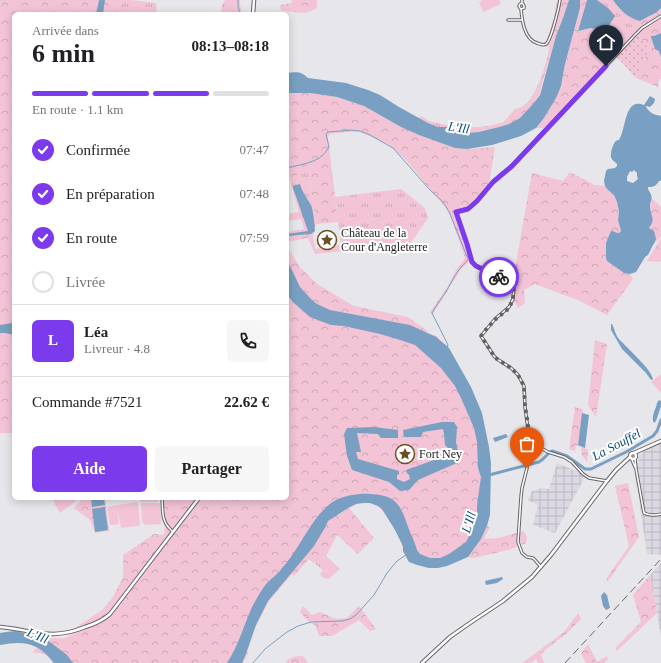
<!DOCTYPE html>
<html lang="fr">
<meta charset="utf-8">
<style>
body{margin:0;font-family:"Times New Roman",serif;background:#f6f6f6;color:#202124;height:100vh;display:flex;flex-direction:column;font-size:15px;white-space:nowrap}
*{box-sizing:border-box;margin:0}
p{font-size:13px;color:#757577}
.icon{flex:none;width:22px;height:22px;fill:none;stroke:currentColor;stroke-width:2;stroke-linecap:round;stroke-linejoin:round}
.map{position:relative;flex:1;overflow:hidden}
.sheet{position:absolute;left:12px;top:12px;width:277px;height:488px;display:flex;flex-direction:column;background:#fff;border-radius:6px;box-shadow:0 2px 10px #0003}
.sheet>*{flex:none}
.pin{position:absolute;display:grid;place-items:center;width:34px;height:34px;color:#fff;margin:-41px -17px;border-radius:50% 50% 50% 0;rotate:-45deg;box-shadow:0 0 4px #0007}
.pin .icon{rotate:45deg}
.courier{position:absolute;display:grid;place-items:center;width:40px;height:40px;margin:-20px;border:3px solid #7c3aed;border-radius:50%;background:#fff;color:#222;box-shadow:0 1px 5px #0007}
.overview em{font-style:normal;font-weight:600}
.overview div{display:flex;flex-direction:column-reverse}
.overview{display:flex;align-items:center;justify-content:space-between;height:68px;padding:0 20px}
h1{font-size:26px;font-weight:600;line-height:30px}
.bar{display:grid;grid-template-columns:repeat(4,1fr);gap:6px 4px;align-content:center;height:48px;padding:0 20px}
.bar i{height:5px;border-radius:3px;background:#e0e0e0}
.bar .current{background:#7c3aed}
.bar p{grid-column:span 4}
.line{display:flex;align-items:center;gap:10px;padding:0 20px;border-top:1px solid #e0e0e0}
.line div{flex:1}
.round{display:grid;place-items:center;flex:none;width:42px;height:42px;border-radius:6px;background:#f6f6f6}
ol{padding:0 20px;list-style:none}
li{display:flex;align-items:center;gap:12px;height:44px}
li p{margin-inline-start:auto}
li .icon{padding:4px;border-radius:50%;background:#7c3aed;color:#fff;stroke-width:4}
li:last-child{color:#757577}
li i{width:22px;height:22px;border:2px solid #e0e0e0;border-radius:50%}
.action{display:flex;gap:8px;margin-top:auto;padding:8px 20px}
.action a{flex:1;height:46px;border-radius:6px;background:#7c3aed;color:#fff;font-size:16px;font-weight:600;line-height:46px;text-align:center}
.action a+a{background:#f6f6f6;color:#202124}
.map>svg:first-child{display:block}
</style>
<div class="map">
<svg width="661" height="663" viewBox="0 0 661 663">
<defs>
<pattern id="industrial-grid" width="8" height="8" patternUnits="userSpaceOnUse"><rect width="8" height="8" fill="#dbd8e3"/><path d="M0 4h8M4 0v8" fill="none" stroke="#bbb9c2"/></pattern>
<pattern id="grass-tufts" width="24" height="20" patternUnits="userSpaceOnUse"><rect width="24" height="20" fill="#f2c4d6"/><path d="M3 7l-1-3M5 7V3M7 7l1-3M15 17l-1-3M17 17v-4M19 17l1-3" fill="none" stroke="#cfa8b7"/></pattern>
<pattern id="forest-crowns" width="20" height="18" patternUnits="userSpaceOnUse"><rect width="20" height="18" fill="#f2c4d6"/><path d="M2 6a3 3 0 1 1 6 0M12 15a3 3 0 1 1 6 0" fill="none" stroke="#cfa8b7"/></pattern>
<pattern id="garden-dots" width="8" height="8" patternUnits="userSpaceOnUse"><rect width="8" height="8" fill="#f2c4d6"/><path d="M2 2h.1M6 6h.1" fill="none" stroke="#cfa8b7" stroke-width="1.8" stroke-linecap="round"/></pattern>
</defs>
<rect width="100%" height="100%" fill="#e7e6ea"/>
<!-- industrial -->
<path fill="url(#industrial-grid)" d="M661 443V555L647 554 635 474 639 456 646 449Z
M557 463 586 475 555 533 533 525 538 505 528 500 532 491 542 488 549 489Z
M661 563V636L650 575Z"/>
<!-- grass -->
<path fill="url(#grass-tufts)" d="M225 0H234L236 14H221L222 6Z
M557 0H562L560 12 549 47 538 45V42L543 43 546 42 554 18Z
M597 0H606L636 29 638 35 617 57 616 47 578 38V31L591 28 600 30H604L608 27 614 16 608 8Z
M140 1 156 3 157 14H122L118 7 119 4 122 2 129 3 134 9 140 6Z
M421 116 429 121 456 127H478L490 126 503 122 499 127 479 132 467 133 454 131 447 127H438L428 123 419 118Z
M308 165 316 224 313 236 315 249 341 245 335 197 401 189 425 208 428 218 410 244 315 254 304 229 301 219 287 221V214L299 212 290 180 297 175 300 168Z
M52 498H78L79 499 60 513Z
M140 498H158V502H140Z
M326 556 340 569 333 575 329 571 323 570 314 563Z"/>
<!-- forest -->
<path fill="url(#forest-crowns)" d="M0 0H129L140 1V6L139 10 137 11 134 9 129 3 122 2 119 4 118 7 122 14H14V433H0Z
M234 0H240V5L242 14H236Z
M291 0H317V8L306 13 281 11 280 5 292 3Z
M562 0H569L563 18 556 36 539 95 533 104 520 118 509 124 499 127 515 109C531 108 541 79 545 66 547 60 548 54 549 48 553 32 560 16 562 0Z
M580 0H587L578 31V37L604 35 616 47 617 57 544 128H536L544 118 561 86 565 64 580 8Z
M606 0H613L619 8 640 21 657 12 661 8V33L654 36 661 55V79H659L658 87 636 78 649 49 638 35 636 29Z
M287 93H310L337 97 364 106 401 127 455 148 467 149 495 147 489 185 475 201 465 209 456 212 464 231 470 261 461 269 432 315 430 312 448 286 456 270 465 258 449 212 406 160 388 144 360 132H348L330 134 328 137 338 222 316 224 308 165 300 168 297 175 290 180 287 172Z
M570 172 595 185 605 186 608 190 614 195 617 202 619 212 618 220 621 231 619 233 613 232 607 261 624 273 630 274 633 279 607 315 580 301 535 284 524 290 525 303 518 308 514 302V274L532 173 563 181Z
M652 199 657 203 661 207V236L656 242V239L652 230 649 228V227C657 217 646 211 652 199Z
M304 229 308 238 287 242V232Z
M661 238V261L658 262 647 261Z
M287 246 299 266 317 284 354 306 408 317 429 332H426L436 336 448 347 441 356 478 426 483 486 473 537 446 559 421 558 418 565 409 562 403 551 402 544 392 523 379 507 371 503H367L357 504 349 508 374 538 358 554 337 535 326 556 314 563 309 559 294 576 292 574 269 601 254 629 246 651 248 653 243 663H53C48 655 42 652 32 653 37 648 44 639 51 638 55 637 60 639 64 638L99 623 107 619 201 498H287Z
M595 340 607 344 596 417 588 405Z
M661 374V393L651 382Z
M575 407 583 409 578 444 588 450 587 462 582 455 581 447 576 445 575 451 569 449Z
M628 483 639 537 608 581 606 579 629 546 615 486Z
M83 498H105L109 531 95 533 90 520 74 508Z
M161 498H197L109 612C98 623 84 627 69 630L75 628 102 610 113 597 123 577V555L154 534 164 535 165 526 161 518Z
M487 526 490 527 484 539 498 538 523 531 527 536 526 543 508 550 474 558 468 557 481 539Z
M323 570 329 571 333 575 329 579 323 578 320 574Z
M650 575 657 613 617 651 615 648 641 622 633 595Z
M303 606 312 615 320 612 336 619 347 618 359 606 376 629 370 631 359 620 332 636H319L315 625 309 622 300 612Z
M578 613 581 619 566 634 545 650 541 655 544 663H539L536 659 530 663H522L564 632Z
M588 644 597 662 607 656 608 660 604 663H586L581 653Z
M298 656H303L308 663H287L286 661 291 658Z"/>
<!-- garden -->
<path fill="url(#garden-dots)" d="M638 35 649 49 636 78 617 57Z"/>
<!-- pitch -->
<path fill="#f2c4d6" d="M483 0H499L501 4 483 12 479 2Z
M372 228 373 240 351 242 350 230Z
M138 502 140 525 138 526 121 528 117 507 119 524 110 525 107 507C118 505 127 503 138 502Z
M141 503H160L161 524 145 525 142 522Z"/>
<!-- water -->
<path fill="#79a0c2" fill-rule="evenodd" d="M99 0H105L103 14H96Z
M569 0H580V8L565 64 561 86 557 96 544 118 536 128 521 136 492 145 467 149 455 148 419 135 401 127 364 106 337 97 310 93H287V73C296 72 301 71 308 78L346 83 368 90 380 95 399 107 428 123 438 127H447L454 131 467 133 479 132 499 127 509 124 520 118 533 104 540 95 556 36 563 18Z
M587 0H597L608 8 615 16 608 27 604 30H600L591 28 578 31Z
M613 0H661V8L657 12 640 21C628 18 620 10 613 0Z
M661 33V57L659 51 655 49 651 37V36H654Z
M650 96 655 99 654 103 650 107 646 106V107C650 113 654 115 661 116V181H659C656 186 654 187 648 187V189C650 193 653 196 651 201 650 204 650 203 650 207 650 212 654 218 652 223 651 225 650 226 649 228L654 231 656 239 655 242 653 245 648 255 645 257 636 272 630 274 624 273 607 261 606 258V243L611 231C614 231 616 233 619 233L621 231 618 220 619 212 617 202 614 195 608 190 605 186 604 181 606 171 608 169 615 168 617 166V164C614 161 610 159 611 154 611 150 613 145 615 142 619 138 617 143 620 138 626 127 625 97 644 105ZM634 170 637 173V176L638 179 633 183 627 181V177L630 171 632 172Z
M300 184C302 192 307 198 311 205 314 213 314 223 315 231L311 234 287 236V234L308 231 293 188V186Z
M287 260 300 287 312 300 317 304 330 310 410 325 436 337 449 348 471 387 482 413 489 447 491 464 490 515 487 526 481 539 468 557 447 566 438 568H429L417 565 409 562 403 551V546L395 530 382 509 378 506 370 503H362L356 504 348 508 328 521 326 526 314 546 268 601 256 625 246 654 242 663H227C239 645 244 624 253 605 258 597 262 588 268 582 272 578 276 575 279 572 283 567 287 562 291 557 303 540 317 510 336 500 346 495 360 493 371 494 397 495 401 506 408 527 411 535 415 542 417 550L420 554 430 558H440L449 554 466 542 473 528 477 516V505L481 477 478 468 477 442 474 428 461 398 455 386 441 368 415 345 400 340 380 334 344 326 331 325 310 317 294 303 287 295Z
M12 323H14V335L5 333H0V325Z
M611 324H612C615 330 616 338 622 342 630 351 650 368 653 379L651 380 646 373 622 349 611 330Z
M659 400 661 401V406L656 421 654 423 653 421C652 414 656 409 657 403Z
M582 413 589 415 585 448 578 445Z
M442 422H454L457 427 456 443 458 451 457 463 418 480 409 490 400 491 389 482 352 470 347 456 344 434 347 428 374 427 398 430V438H381L378 434 357 433 361 452H356L358 459 399 471V474L397 475V479L404 482 410 479 409 475 407 473 406 470 448 455 450 450 445 445 444 434 443 429 423 432 421 437H404L403 430Z
M506 434 508 437 495 442 493 438Z
M91 498H104L105 505 92 507Z
M105 507 108 530 95 532 92 509Z
M502 577 503 579 497 583 486 585 485 581Z
M604 592 607 595 610 608 606 610 603 606 601 596Z
M15 631 42 637 46 639 67 655 73 663H54C39 643 24 640 0 645V633L6 632Z"/>
<g fill="none" stroke-linecap="round" stroke-linejoin="round">
<!-- stream -->
<path stroke="#79a0c2" stroke-width="1" d="M238 0V6L240 14
M287 168C298 165 315 163 323 155 325 153 327 150 329 147L326 134 328 132 351 130 360 131 370 135 393 148 430 190 444 203 450 214 468 259 467 261C457 270 452 281 446 292 441 299 436 306 432 313L448 345 447 348
M253 663 265 649 287 632 298 626 311 622 342 621 350 619 356 615 374 595 387 573 397 561 406 555"/>
<!-- river -->
<path stroke="#79a0c2" stroke-width="3" d="M489 475 539 462C546 458 546 454 552 451L567 456 585 469H591L626 452 653 436 657 431 661 420"/>
<defs>
<path id="minor" d="M522 3 520 4 519 6 520 8 521 9 524 8V6L523 4 522 3V0
M521 9C522 20 524 39 537 43 540 44 543 46 546 44 551 41 559 7 560 0
M508 20H522
M530 442 548 452 564 457 572 462 583 474 589 478 607 481
M632 460 636 469 635 459
M636 469 644 513C648 515 656 516 661 514
M162 498C163 512 161 521 172 531
M541 567 535 560 533 558 527 557 522 553 518 542 521 497 522 488 527 468V463L530 444 525 407 524 386 518 375 511 368 497 359 494 356 481 336 495 319 509 307 513 299 514 286 512 283 476 266 472 262 467 244 456 212C476 209 482 194 495 180 500 175 506 170 512 166L635 35 642 28 661 16"/>
<path id="secondary" d="M253 14 254 0
M630 456a3 3 0 1 1 6 0a3 3 0 1 1-6 0Z
M634 453 661 441
M0 627C33 630 52 641 85 627 95 624 102 621 110 614L199 498
M422 663 450 637 467 625 503 601 532 577 551 555 607 481 616 470 630 457"/>
</defs>
<!-- minor casing -->
<use href="#minor" stroke="#666568" stroke-width="3.5"/>
<!-- secondary casing -->
<use href="#secondary" stroke="#666568" stroke-width="4.5"/>
<!-- minor -->
<use href="#minor" stroke="#fff" stroke-width="1.5"/>
<!-- secondary -->
<use href="#secondary" stroke="#fff" stroke-width="2.5"/>
<!-- rail -->
<path stroke="#6a6a6c" stroke-width="1" stroke-dasharray="8 4" stroke-linecap="butt" d="M565 663 661 559"/>
</g>
<g fill="none" stroke-linecap="round" stroke-linejoin="round">
<!-- done -->
<path stroke="#626264" stroke-width="4" stroke-dasharray="0 7.2" d="M499 277 513 284C515 292 513 305 506 311 503 314 499 316 496 319 491 324 485 330 481 336L494 356 497 359 511 368 518 375 524 386 525 407 527 417 530 444 527 463V468"/>
<!-- route -->
<path stroke="#7c3aed" stroke-width="5" d="M499 277 476 266 472 262 467 244 456 212 468 209 477 201 493 182 512 166 606 66"/>
</g>
<!-- icons -->
<defs>
<symbol id="sight-ring" viewBox="-11 -11 22 22"><circle r="9.5" fill="#fff" stroke="#6e4f24" stroke-width="1.5"/><path d="M0-6L1.8-2.2L6-1.7L2.9 1.2L3.7 5.4L0 3.3L-3.7 5.4L-2.9 1.2L-6-1.7L-1.8-2.2Z" fill="#6e4f24"/></symbol>
</defs>
<g fill-rule="evenodd">
<use href="#sight-ring" x="316" y="229" width="22" height="22"/>
<use href="#sight-ring" x="394" y="443" width="22" height="22"/>
</g>
<g text-anchor="middle" stroke-width="4" stroke-linejoin="round" paint-order="stroke">
<!-- poi labels -->
<g font-size="12" fill="#1b1b1c" stroke="#fff" text-anchor="start">
<text x="341" y="237">Château de la<tspan x="341" dy="14">Cour d'Angleterre</tspan></text>
<text x="419" y="458">Fort Ney</text>
</g>
<!-- water labels -->
<g font-size="13" font-style="italic" fill="#0b4d7a" stroke="#fff">
<text transform="translate(459 127) rotate(9)" y="5">L'Ill</text>
<text transform="translate(616 444) rotate(-28)" y="5">La Souffel</text>
<text transform="translate(468 522) rotate(-72)" y="5">L'Ill</text>
<text transform="translate(38 635) rotate(23)" y="5">L'Ill</text>
</g>
</g>
</svg>
<div class="pin" style="left:527px;top:468px;background:#ea580c"><svg class="icon" aria-label="bag" viewBox="0 0 24 24"><path d="M5 8h14l-1 12H6zM9 8a3 3 0 0 1 6 0"/></svg></div>
<div class="pin" style="left:606px;top:66px;background:#1f2937"><svg class="icon" aria-label="home" viewBox="0 0 24 24"><path d="M3 11l9-7 9 7M6 9v11h12V9"/></svg></div>
<div class="courier" style="left:499px;top:277px"><svg class="icon" aria-label="bike" viewBox="0 0 24 24"><circle cx="6" cy="16" r="4"/><circle cx="18" cy="16" r="4"/><path d="M6 16l4-8h5l3 8M10 8l3 8H6M13 5h3"/></svg></div>
<section class="sheet">
<div class="overview"><div><h1>6 min</h1><p>Arrivée dans</p></div><em>08:13–08:18</em></div>
<div class="bar"><i class="current"></i><i class="current"></i><i class="current"></i><i></i><p>En route · 1.1 km</p></div>
<ol>
<li><svg class="icon" aria-label="check" viewBox="0 0 24 24"><path d="M5 12l5 5 9-10"/></svg>Confirmée<p>07:47</p></li>
<li><svg class="icon" aria-label="check" viewBox="0 0 24 24"><path d="M5 12l5 5 9-10"/></svg>En préparation<p>07:48</p></li>
<li><svg class="icon" aria-label="check" viewBox="0 0 24 24"><path d="M5 12l5 5 9-10"/></svg>En route<p>07:59</p></li>
<li><i></i>Livrée</li>
</ol>
<div class="line" style="height:72px"><b class="round" style="background:#7c3aed;color:#fff">L</b><div><b>Léa</b><p>Livreur · 4.8</p></div><a class="round"><svg class="icon" aria-label="phone" viewBox="0 0 24 24"><path d="M5 4h4l2 5-3 2q2 4 5 5l2-3 5 2v4C11 20 4 13 5 4z"/></svg></a></div>
<div class="line" style="height:52px"><div>Commande #7521</div><b>22.62 €</b></div>
<div class="action"><a>Aide</a><a>Partager</a></div>
</section>
</div>
